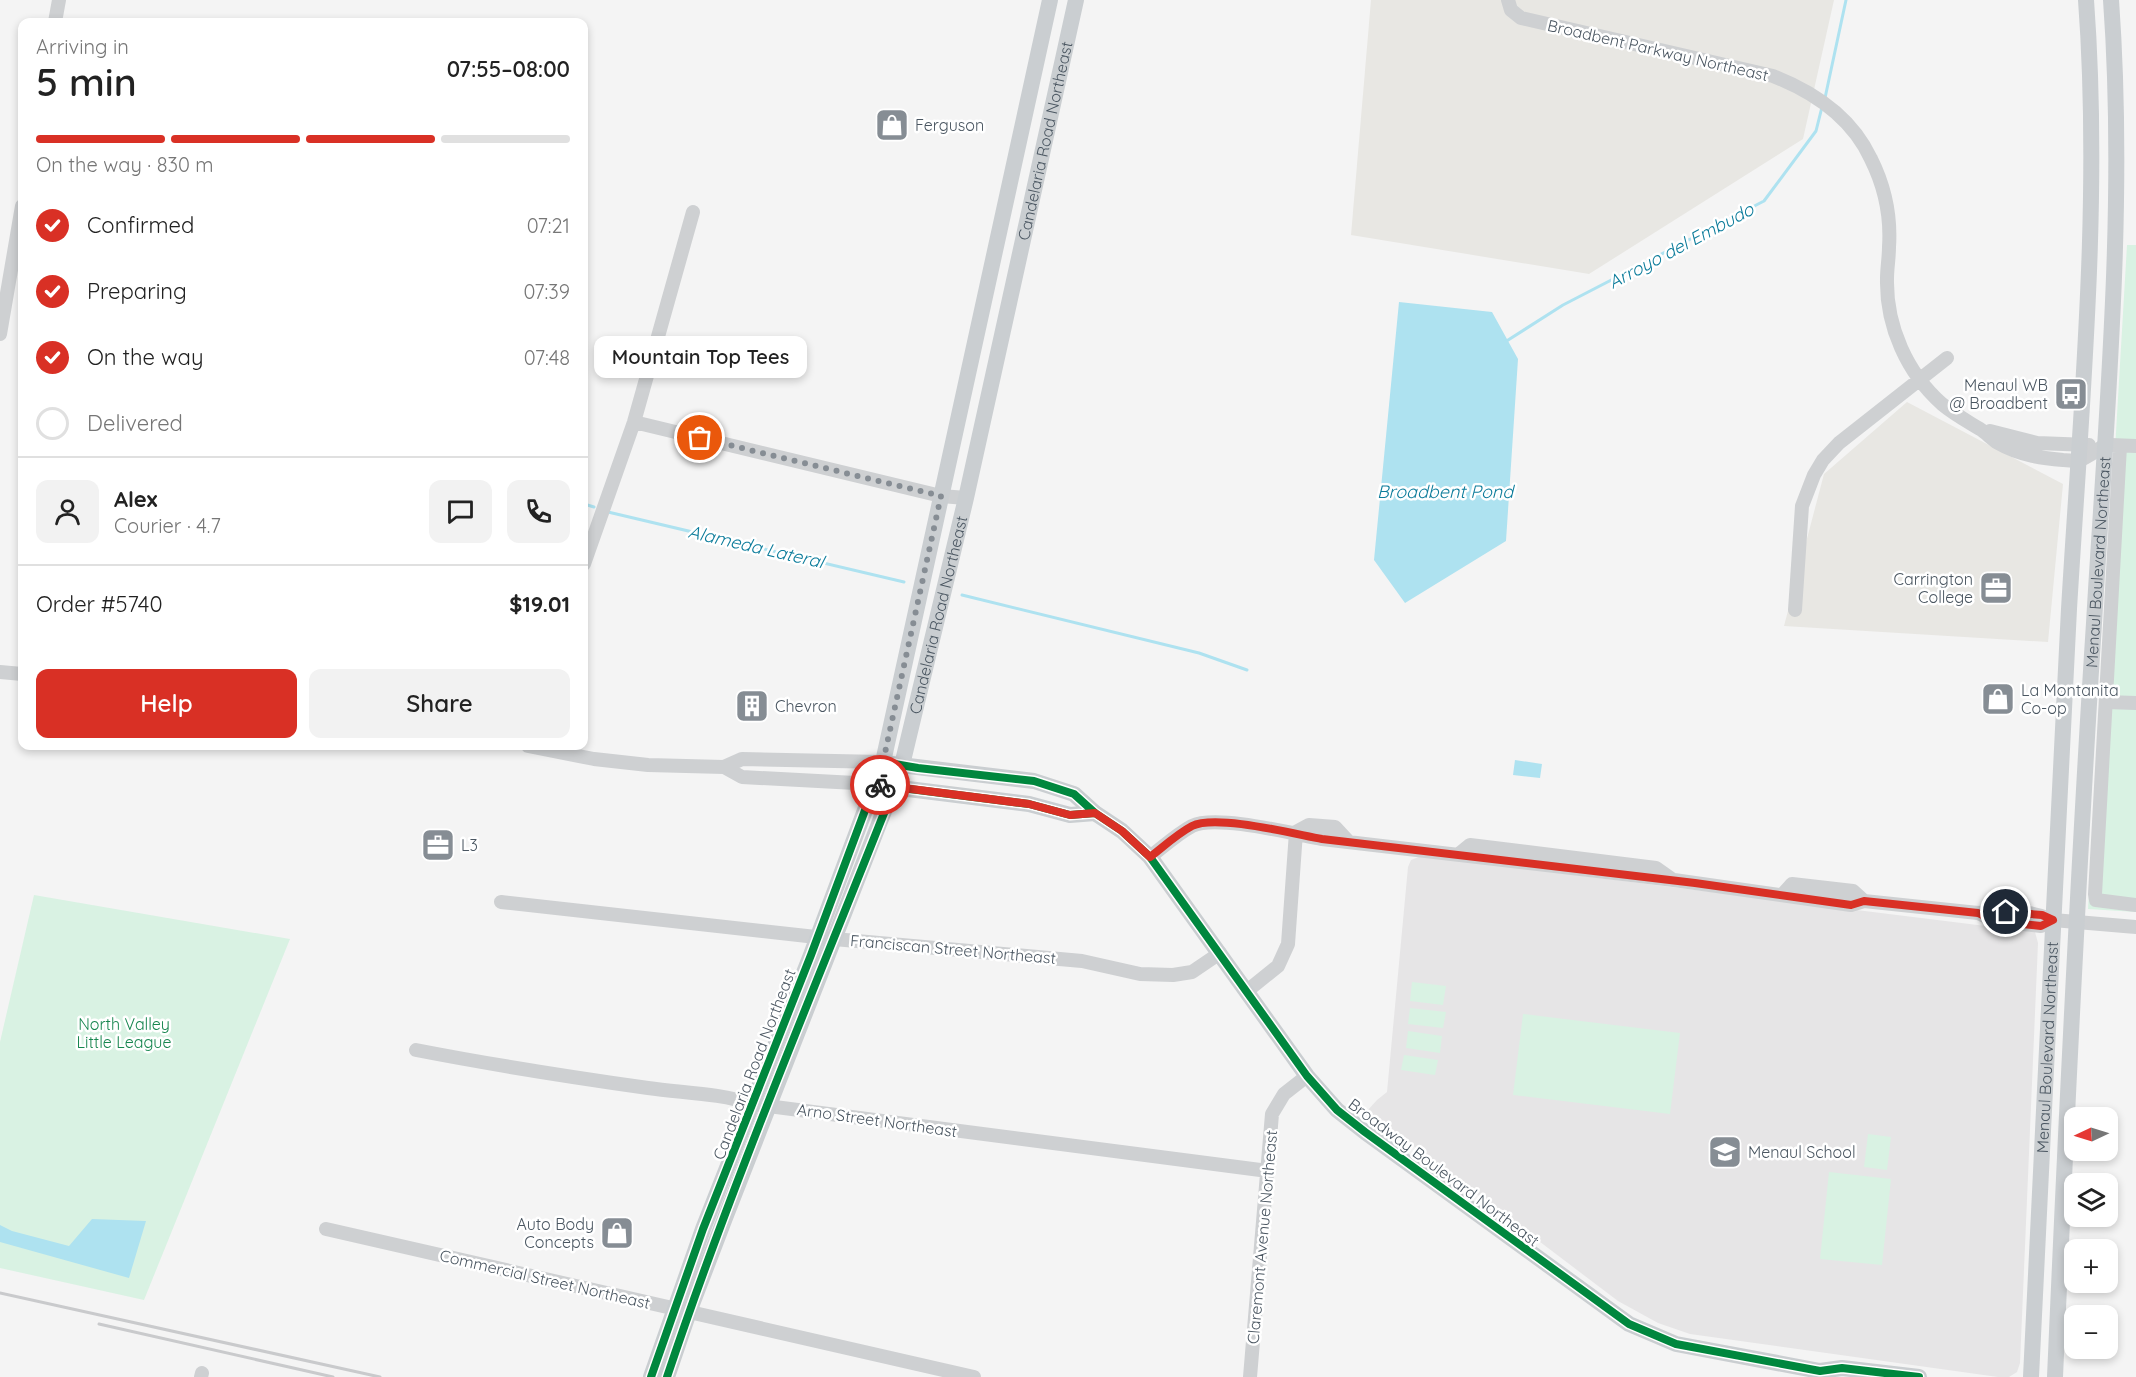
<!DOCTYPE html>
<meta charset="utf-8">
<style>
body{margin:0;font-family:Quicksand,sans-serif;background:#f2f2f2;color:#222;height:100vh;display:flex;flex-direction:column;font-size:22px;white-space:nowrap}
*{box-sizing:border-box;margin:0}
p{font-size:20px;color:#767676}
.icon{flex:none;width:33px;height:33px;fill:none;stroke:currentColor;stroke-width:2;stroke-linecap:round;stroke-linejoin:round}
.map{position:relative;flex:1;overflow:hidden}
.sheet{position:absolute;left:18px;top:18px;width:570px;height:732px;display:flex;flex-direction:column;background:#fff;border-radius:12px;box-shadow:0 3px 9px #0003}
.sheet>*{flex:none}
.needle{width:39px;rotate:266deg}
.controls{position:absolute;left:2064px;top:1107px;display:grid;gap:12px}
.controls a{display:grid;place-items:center;width:54px;height:54px;border-radius:12px;background:#fff;box-shadow:0 3px 9px #0003;font-size:30px}
.pin{position:absolute;display:grid;place-items:center;width:51px;height:51px;color:#fff;margin:-26px;border:3px solid #fff;border-radius:50%;box-shadow:0 2px 6px #0007}
.courier{position:absolute;display:grid;place-items:center;width:60px;height:60px;margin:-30px;border:4px solid #d93025;border-radius:50%;background:#fff;color:#222;box-shadow:0 2px 8px #0007}
.bubble{position:absolute;height:42px;border-radius:12px;background:#fff;box-shadow:0 3px 9px #0003;font-size:20px;font-weight:600;line-height:42px;text-align:center}
.headline em{font-style:normal;font-weight:600}
.headline div{display:flex;flex-direction:column-reverse}
.headline{display:flex;align-items:center;justify-content:space-between;height:102px;padding:0 18px}
h1{font-size:39px;font-weight:600;line-height:45px}
.bar{display:grid;grid-template-columns:repeat(4,1fr);gap:9px 6px;align-content:center;height:72px;padding:0 18px}
.bar i{height:8px;border-radius:4px;background:#e0e0e0}
.bar .current{background:#d93025}
.bar p{grid-column:span 4}
.line{display:flex;align-items:center;gap:15px;padding:0 18px;border-top:2px solid #e0e0e0}
.line div{flex:1}
.round{display:grid;place-items:center;flex:none;width:63px;height:63px;border-radius:12px;background:#f2f2f2}
ol{padding:0 18px;list-style:none}
li{display:flex;align-items:center;gap:18px;height:66px}
li p{margin-inline-start:auto}
li .icon{padding:6px;border-radius:50%;background:#d93025;color:#fff;stroke-width:4}
li:last-child{color:#767676}
li i{width:33px;height:33px;border:3px solid #e0e0e0;border-radius:50%}
.action{display:flex;gap:12px;margin-top:auto;padding:12px 18px}
.action a{flex:1;height:69px;border-radius:12px;background:#d93025;color:#fff;font-size:24px;font-weight:600;line-height:69px;text-align:center}
.action a+a{background:#f2f2f2;color:#222}
.map>svg:first-child{display:block}
</style>
<div class="map">
<svg width="2136" height="1377" viewBox="0 0 2136 1377">
<rect width="100%" height="100%" fill="#f4f4f4"/>
<!-- commercial -->
<path fill="#e8e7e3" d="M1371 0H1834L1803 139 1589 274 1351 235Z
M1907 402 2063 484 2048 642 1784 626 1824 474Z"/>
<!-- education -->
<path fill="#e6e5e6" d="M1421 856 2035 932 2038 943 2020 1363 2017 1372 2009 1377H1998L1690 1334 1658 1323 1618 1301 1367 1111 1377 1100 1387 1092 1408 867 1411 860Z"/>
<!-- green -->
<path fill="#d9f2e3" d="M2127 245H2136V912L2088 909Z
M34 895 290 939 144 1300 0 1268V1042Z
M1412 982 1446 986 1443 1005 1410 1001Z
M1410 1008 1446 1012 1443 1028 1408 1024Z
M1523 1014 1680 1033 1670 1114 1513 1095Z
M1408 1031 1442 1036 1440 1053 1406 1048Z
M1404 1055 1438 1060 1435 1075 1401 1070Z
M1868 1134 1891 1137 1887 1170 1864 1167Z
M1829 1172 1891 1179 1882 1265 1820 1259Z"/>
<!-- water -->
<path fill="#aee2f0" d="M1399 302 1492 312 1518 359 1506 541 1405 603 1374 560Z
M1515 760 1542 764 1540 778 1513 775Z
M92 1219 146 1221 129 1278 0 1242V1225L12 1231 69 1246Z"/>
<g fill="none" stroke-linecap="round" stroke-linejoin="round">
<!-- stream -->
<path stroke="#aee2f0" stroke-width="3" d="M1825 98 1846 0
M1505 342 1563 305 1764 201 1816 131 1822 107
M584 504 594 507
M608 512 904 582
M962 595 1199 653 1247 670"/>
<!-- minor -->
<path stroke="#ced0d2" stroke-width="14" d="M1508 0 1511 10 1521 18 1773 76C1814 92 1852 118 1871 159 1885 187 1891 217 1889 247 1889 258 1887 268 1887 279 1886 326 1907 373 1942 404 1954 414 1967 421 1980 429 1986 433 1992 439 1998 443 2019 455 2040 458 2063 460 2067 460 2073 461 2077 461 2086 459 2097 450 2105 445
M55 22 59 0
M0 334 22 206
M634 422 941 496 966 498
M1990 431 2037 443 2089 445
M2111 445 2136 446
M2120 446 2095 894 2096 900 2136 905
M584 564 634 422 693 212
M1795 610 1802 506 1814 475 1823 460 1839 443 1947 358
M0 672 22 674
M2106 702 2136 703
M528 746 594 759 648 765 724 767 742 759 883 762
M724 767 742 777 874 784
M1296 832 1309 825 1335 827 1348 841
M1459 854 1470 845 1656 868 1673 880
M1150 857C1163 847 1177 834 1192 826 1216 814 1294 834 1322 839L1674 880 1851 905 1864 901 1978 913C2002 910 2031 910 2053 920L2136 927
M1783 894 1792 884 1853 891 1864 901
M501 902 834 939 1082 961 1140 974 1173 975 1192 972 1220 953
M1978 913 1995 921 2041 926 2053 920
M1247 991 1278 966 1288 944 1296 832
M416 1050C493 1065 570 1077 648 1088 682 1093 719 1093 752 1104L1268 1171
M326 1229 974 1377
M201 1377 202 1373
M1250 1377 1272 1114 1284 1094 1307 1076"/>
<!-- major -->
<g stroke="#caced1" stroke-width="16">
<path d="M892 764 1034 781 1074 794 1095 813 1122 831 1150 857 1307 1076 1337 1110 1365 1132 1629 1324 1676 1344 1820 1371 1842 1368 1919 1377"/>
<path d="M884 786 1029 804 1070 815 1095 813"/>
<path d="M651 1377 703 1229 811 955 883 762 1050 0"/>
<path id="s1" d="M667 1377 689 1312 725 1218 902 765 966 498 1076 0"/>
<path id="s2" d="M2031 1377C2044 1121 2055 865 2069 609 2081 407 2101 202 2086 0"/>
<path id="s3" d="M2055 1377C2066 1125 2078 874 2094 623 2106 416 2126 207 2111 0"/>
</g>
<!-- rail -->
<path stroke="#c9cacc" stroke-width="3" d="M0 1293 380 1377
M99 1324 333 1377"/>
<defs>
<path id="cycleway" d="M886 786 1029 804 1070 815 1095 813
M651 1377 703 1229 811 955 883 762 918 768 1034 781 1074 794 1095 813 1122 831 1150 857 1307 1076 1337 1110 1365 1132 1629 1324 1676 1344 1820 1371 1842 1368 1919 1377
M667 1377C734 1177 817 983 894 788"/>
</defs>
<!-- cycleway casing -->
<use href="#cycleway" stroke="#fff" stroke-width="11"/>
<!-- cycleway -->
<use href="#cycleway" stroke="#00873e" stroke-width="8"/>
</g>
<g fill="none" stroke-linecap="round" stroke-linejoin="round">
<!-- done -->
<path stroke="#868d94" stroke-width="6" stroke-dasharray="0 10.8" d="M700 438 941 496 883 762 874 784 880 785"/>
<!-- route -->
<path stroke="#d93025" stroke-width="8" d="M880 785 1029 804 1070 815 1095 813 1122 831 1150 857C1163 847 1177 834 1192 826 1216 814 1294 834 1322 839L1695 883 1851 905 1864 901 1978 913 1995 921 2041 926 2053 920 2042 915 2006 912"/>
</g>
<!-- icons -->
<defs>
<symbol id="shop-square" viewBox="-11 -11 22 22"><rect x="-9" y="-9" width="18" height="18" rx="4" fill="#868d94" stroke="#fff"/><path d="M-5-2.5h2.3a2.7 3.5 0 0 1 5.4 0H5L5.5 6h-11ZM-1.5-2.5h3a1.5 2.3 0 0 0-3 0Z" fill="#fff"/></symbol>
<symbol id="bus-square" viewBox="-11 -11 22 22"><rect x="-9" y="-9" width="18" height="18" rx="4" fill="#868d94" stroke="#fff"/><path d="M-5-6H5V4H4V6H2V4H-2V6H-4V4H-5ZM-3.5-4V0h7V-4ZM-3.5 1.2v1.5H-2V1.2ZM2 1.2v1.5H3.5V1.2Z" fill="#fff"/></symbol>
<symbol id="office-square" viewBox="-11 -11 22 22"><rect x="-9" y="-9" width="18" height="18" rx="4" fill="#868d94" stroke="#fff"/><path d="M-6-3h4V-5.5h4V-3h4V5H-6ZM-1-4.5V-3h2v-1.5ZM-6 0V1H6V0Z" fill="#fff"/></symbol>
<symbol id="building-square" viewBox="-11 -11 22 22"><rect x="-9" y="-9" width="18" height="18" rx="4" fill="#868d94" stroke="#fff"/><path d="M-4-6H4V6H1V3H-1V6H-4ZM-2.5-4.3h1.7v1.8h-1.7ZM.8-4.3h1.7v1.8H.8ZM-2.5-1h1.7V.8h-1.7ZM.8-1h1.7V.8H.8Z" fill="#fff"/></symbol>
<symbol id="school-square" viewBox="-11 -11 22 22"><rect x="-9" y="-9" width="18" height="18" rx="4" fill="#868d94" stroke="#fff"/><path d="M0-5L7-2L0 1L-7-2ZM-4 1L0 2.5L4 1V4Q0 6-4 4Z" fill="#fff"/></symbol>
</defs>
<g fill-rule="evenodd">
<use href="#shop-square" x="873" y="106" width="38" height="38"/>
<use href="#bus-square" x="2052" y="375" width="38" height="38"/>
<use href="#office-square" x="1977" y="569" width="38" height="38"/>
<use href="#shop-square" x="1979" y="680" width="38" height="38"/>
<use href="#building-square" x="733" y="687" width="38" height="38"/>
<use href="#office-square" x="419" y="826" width="38" height="38"/>
<use href="#school-square" x="1706" y="1133" width="38" height="38"/>
<use href="#shop-square" x="598" y="1214" width="38" height="38"/>
</g>
<g text-anchor="middle" stroke-width="5" stroke-linejoin="round" paint-order="stroke">
<!-- street labels -->
<g font-size="16" fill="#4a5661" stroke="#fff">
<text transform="translate(1658 50) rotate(13)" y="6">Broadbent Parkway Northeast</text>
<text dy="6" stroke="none"><textPath href="#s1" startOffset="1296">Candelaria Road Northeast</textPath></text>
<text dy="6" stroke="none"><textPath href="#s3" startOffset="816">Menaul Boulevard Northeast</textPath></text>
<text dy="6" stroke="none"><textPath href="#s1" startOffset="810">Candelaria Road Northeast</textPath></text>
<text transform="translate(953 949) rotate(5)" y="6">Franciscan Street Northeast</text>
<text dy="6" stroke="none"><textPath href="#s2" startOffset="330">Menaul Boulevard Northeast</textPath></text>
<text transform="translate(754 1064) rotate(-69)" y="6">Candelaria Road Northeast</text>
<text transform="translate(877 1120) rotate(8)" y="6">Arno Street Northeast</text>
<text transform="translate(1444 1172) rotate(37)" y="6">Broadway Boulevard Northeast</text>
<text transform="translate(1262 1237) rotate(-85)" y="6">Claremont Avenue Northeast</text>
<text transform="translate(545 1279) rotate(13)" y="6">Commercial Street Northeast</text>
</g>
<!-- poi labels -->
<g font-size="16" fill="#4a5661" stroke="#fff" text-anchor="start">
<text x="915" y="131">Ferguson</text>
<text x="2048" y="391" text-anchor="end">Menaul WB<tspan x="2048" dy="18">@ Broadbent</tspan></text>
<text x="1973" y="585" text-anchor="end">Carrington<tspan x="1973" dy="18">College</tspan></text>
<text x="2021" y="696">La Montanita<tspan x="2021" dy="18">Co-op</tspan></text>
<text x="775" y="712">Chevron</text>
<text x="461" y="851">L3</text>
<text x="1748" y="1158">Menaul School</text>
<text x="594" y="1230" text-anchor="end">Auto Body<tspan x="594" dy="18">Concepts</tspan></text>
</g>
<!-- park labels -->
<g font-size="16" fill="#17864f" stroke="#fff">
<text x="124" y="1030">North Valley<tspan x="124" dy="18">Little League</tspan></text>
</g>
<!-- water labels -->
<g font-size="18" font-style="italic" fill="#0c7c9b" stroke="#fff">
<text transform="translate(1681 246) rotate(-28)" y="6">Arroyo del Embudo</text>
<text x="1445" y="498">Broadbent Pond</text>
<text transform="translate(756 547) rotate(13)" y="6">Alameda Lateral</text>
</g>
</g>
</svg>
<div class="controls">
<a><svg class="needle" viewBox="-14 -14 28 28"><path d="M0-13l5 13h-10z" fill="#e53935"/><path d="M0 13l5-13h-10z" fill="#767676"/></svg></a>
<a><svg class="icon" aria-label="layers" viewBox="0 0 24 24"><path d="M12 4l9 5-9 5-9-5zM3 14l9 5 9-5"/></svg></a>
<a>+</a>
<a>−</a>
</div>
<div class="pin" style="left:700px;top:438px;background:#ea580c"><svg class="icon" aria-label="bag" viewBox="0 0 24 24"><path d="M5 8h14l-1 12H6zM9 8a3 3 0 0 1 6 0"/></svg></div>
<div class="pin" style="left:2006px;top:912px;background:#1f2937"><svg class="icon" aria-label="home" viewBox="0 0 24 24"><path d="M3 11l9-7 9 7M6 9v11h12V9"/></svg></div>
<div class="courier" style="left:880px;top:785px"><svg class="icon" aria-label="bike" viewBox="0 0 24 24"><circle cx="6" cy="16" r="4"/><circle cx="18" cy="16" r="4"/><path d="M6 16l4-8h5l3 8M10 8l3 8H6M13 5h3"/></svg></div>
<div class="bubble" style="left:594px;top:336px;width:213px">Mountain Top Tees</div>
<section class="sheet">
<div class="headline"><div><h1>5 min</h1><p>Arriving in</p></div><em>07:55–08:00</em></div>
<div class="bar"><i class="current"></i><i class="current"></i><i class="current"></i><i></i><p>On the way · 830 m</p></div>
<ol>
<li><svg class="icon" aria-label="check" viewBox="0 0 24 24"><path d="M5 12l5 5 9-10"/></svg>Confirmed<p>07:21</p></li>
<li><svg class="icon" aria-label="check" viewBox="0 0 24 24"><path d="M5 12l5 5 9-10"/></svg>Preparing<p>07:39</p></li>
<li><svg class="icon" aria-label="check" viewBox="0 0 24 24"><path d="M5 12l5 5 9-10"/></svg>On the way<p>07:48</p></li>
<li><i></i>Delivered</li>
</ol>
<div class="line" style="height:108px"><a class="round"><svg class="icon" aria-label="person" viewBox="0 0 24 24"><circle cx="12" cy="8" r="4"/><path d="M4 21q1-7 8-7t8 7"/></svg></a><div><b>Alex</b><p>Courier · 4.7</p></div><a class="round"><svg class="icon" aria-label="chat" viewBox="0 0 24 24"><path d="M4 5h16v11H9l-5 4z"/></svg></a><a class="round"><svg class="icon" aria-label="phone" viewBox="0 0 24 24"><path d="M5 4h4l2 5-3 2q2 4 5 5l2-3 5 2v4C11 20 4 13 5 4z"/></svg></a></div>
<div class="line" style="height:78px"><div>Order #5740</div><b>$19.01</b></div>
<div class="action"><a>Help</a><a>Share</a></div>
</section>
</div>
